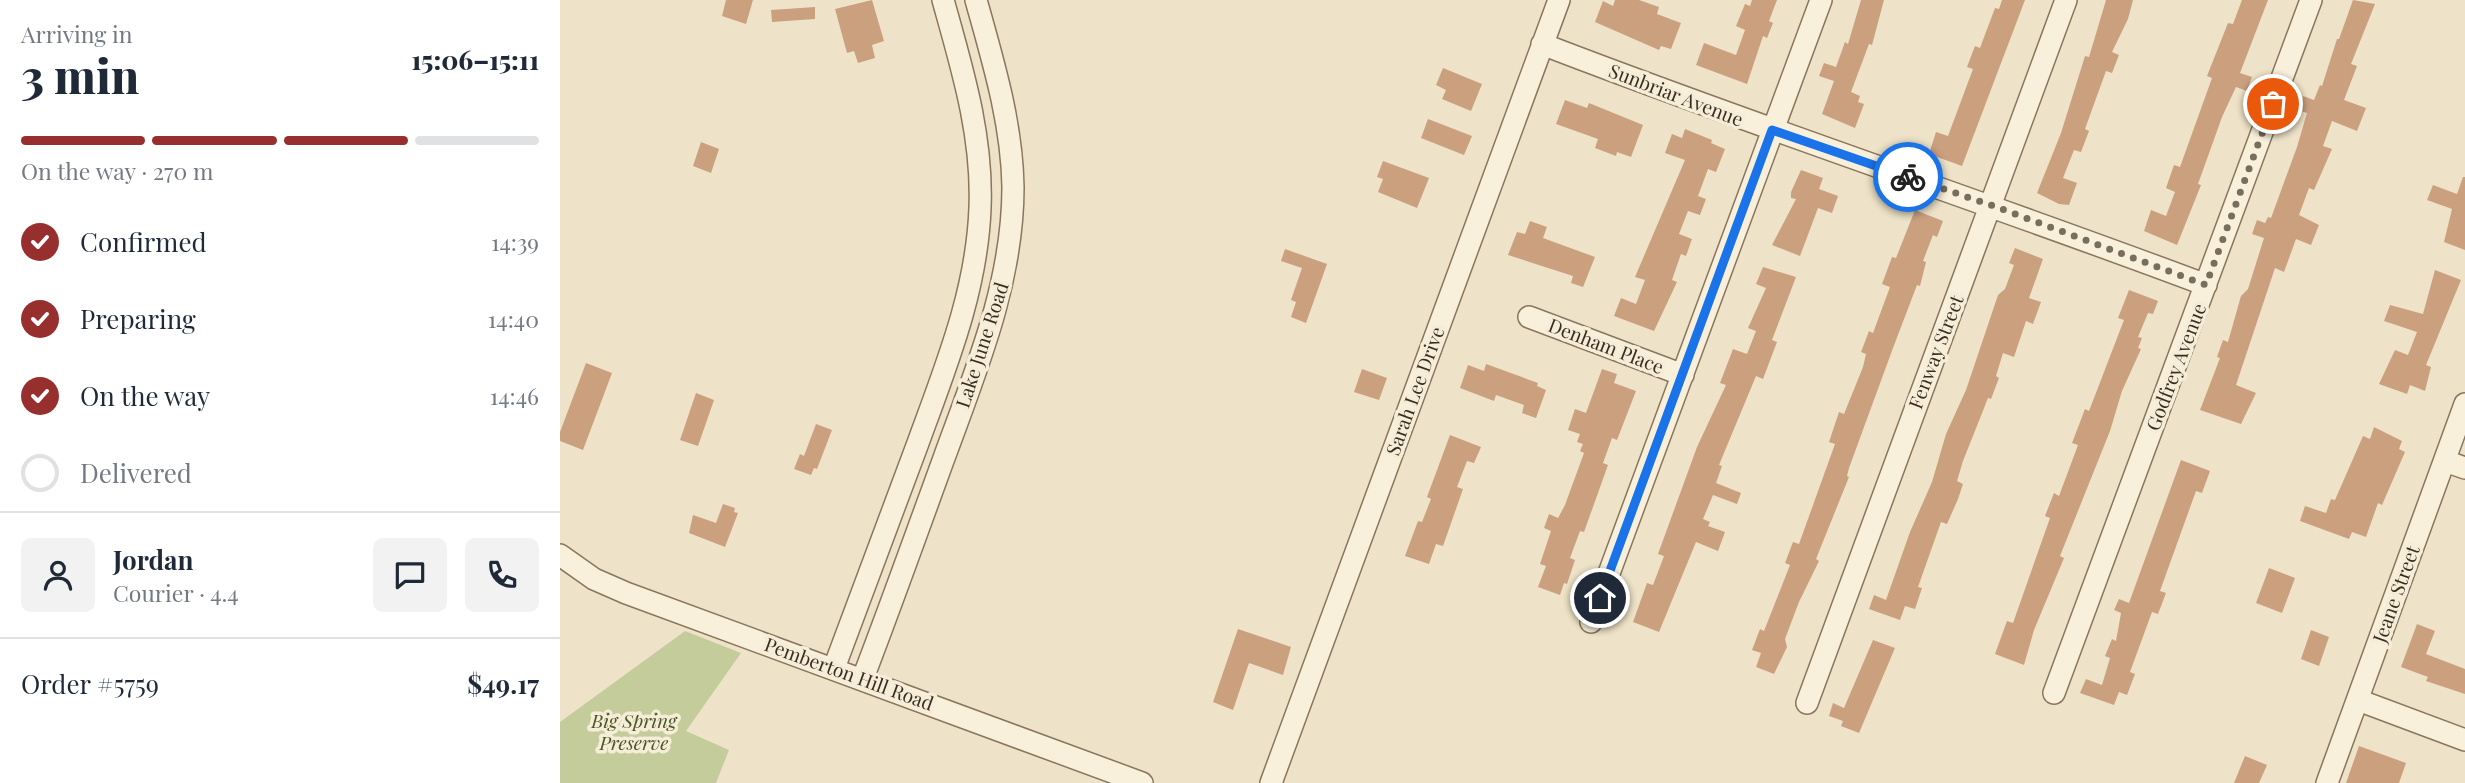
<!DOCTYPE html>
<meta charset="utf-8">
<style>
body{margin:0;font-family:"Playfair Display",serif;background:#f2f2f3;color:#1f2937;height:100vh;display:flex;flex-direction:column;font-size:26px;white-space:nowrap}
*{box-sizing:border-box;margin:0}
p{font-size:23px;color:#747a83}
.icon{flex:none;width:38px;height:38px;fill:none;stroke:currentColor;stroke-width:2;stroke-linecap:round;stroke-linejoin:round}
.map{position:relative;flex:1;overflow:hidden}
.panel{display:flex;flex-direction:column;background:#fff;width:560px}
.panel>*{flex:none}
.pin{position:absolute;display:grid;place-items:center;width:60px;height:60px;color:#fff;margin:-30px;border:4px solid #fff;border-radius:50%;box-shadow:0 2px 7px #0007}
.courier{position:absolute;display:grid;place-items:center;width:70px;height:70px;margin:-35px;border:5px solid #1a73e8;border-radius:50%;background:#fff;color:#222;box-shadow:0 2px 9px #0007}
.headline em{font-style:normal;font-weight:800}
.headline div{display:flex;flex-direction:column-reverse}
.headline{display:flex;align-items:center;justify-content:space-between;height:119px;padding:0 21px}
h1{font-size:46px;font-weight:800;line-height:52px}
.bar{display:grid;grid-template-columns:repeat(4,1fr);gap:10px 7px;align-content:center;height:84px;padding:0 21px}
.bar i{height:9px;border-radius:5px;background:#e0e1e3}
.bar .on{background:#972f2e}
.bar p{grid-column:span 4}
.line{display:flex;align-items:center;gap:18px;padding:0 21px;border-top:2px solid #e0e1e3}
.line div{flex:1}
.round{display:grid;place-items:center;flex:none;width:74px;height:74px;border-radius:10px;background:#f2f2f3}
ol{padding:0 21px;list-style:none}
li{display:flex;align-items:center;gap:21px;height:77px}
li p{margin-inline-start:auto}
li .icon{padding:7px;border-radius:50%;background:#972f2e;color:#fff;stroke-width:4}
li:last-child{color:#747a83}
li i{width:38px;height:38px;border:4px solid #e0e1e3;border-radius:50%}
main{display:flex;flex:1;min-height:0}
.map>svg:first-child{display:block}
</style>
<main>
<section class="panel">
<div class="headline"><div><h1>3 min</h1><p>Arriving in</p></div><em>15:06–15:11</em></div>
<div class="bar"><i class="on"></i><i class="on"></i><i class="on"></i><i></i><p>On the way · 270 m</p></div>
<ol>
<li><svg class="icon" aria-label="check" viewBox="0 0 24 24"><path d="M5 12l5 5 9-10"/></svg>Confirmed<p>14:39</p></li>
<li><svg class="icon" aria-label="check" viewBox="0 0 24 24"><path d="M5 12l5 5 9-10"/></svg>Preparing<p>14:40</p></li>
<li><svg class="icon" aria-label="check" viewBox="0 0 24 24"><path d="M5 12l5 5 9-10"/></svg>On the way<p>14:46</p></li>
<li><i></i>Delivered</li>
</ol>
<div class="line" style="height:126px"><a class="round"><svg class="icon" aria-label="person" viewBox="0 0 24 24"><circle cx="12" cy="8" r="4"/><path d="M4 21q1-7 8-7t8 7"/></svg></a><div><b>Jordan</b><p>Courier · 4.4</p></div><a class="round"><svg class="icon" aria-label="chat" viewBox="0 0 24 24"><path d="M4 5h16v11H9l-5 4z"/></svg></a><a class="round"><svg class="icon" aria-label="phone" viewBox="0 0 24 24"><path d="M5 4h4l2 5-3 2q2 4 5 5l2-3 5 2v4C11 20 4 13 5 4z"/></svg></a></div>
<div class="line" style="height:91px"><div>Order #5759</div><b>$49.17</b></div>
</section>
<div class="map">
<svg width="1905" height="783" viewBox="0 0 1905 783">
<rect width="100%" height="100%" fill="#eee3c8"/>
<!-- green -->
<path fill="#c5cc9c" d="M125 631 181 653 126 731 169 750 156 783H0V722Z"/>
<!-- building -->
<path fill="#cba07f" d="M166 0H193L186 24 162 16Z
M312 0 324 41 312 45 315 58 298 63 294 51 287 53 275 9Z
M1055 0H1079L1099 7 1097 14 1121 23 1111 49 1101 46 1099 50 1035 22 1043 1 1053 6Z
M1192 0H1217L1209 21 1213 23 1207 38 1203 36 1187 84 1136 65 1144 43 1176 55 1185 30 1176 26 1185 4 1190 6Z
M1301 0H1324L1312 45 1309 44 1291 92 1300 96 1298 102 1304 104 1295 128 1262 114 1274 81 1259 76 1264 63 1276 67 1285 42 1288 44Z
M1442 0H1465L1402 166 1369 154 1376 132 1388 136 1413 69 1407 67 1415 46 1420 48 1435 8 1439 9Z
M1546 0H1573L1568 19 1552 52 1559 55 1552 73 1546 71 1525 129 1529 131 1521 152 1514 150 1503 178 1517 183 1509 205 1499 204 1477 193 1501 133 1525 56 1529 57Z
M1682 0H1708L1680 73 1692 77 1687 91 1676 87 1662 117 1638 184 1641 185 1617 245 1584 231 1591 210 1606 216 1615 192 1606 188 1614 165 1620 167 1652 78 1647 76 1668 23 1673 24Z
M1793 0 1815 4 1791 64 1797 66 1784 100 1806 108 1797 131 1772 121 1763 146 1772 149 1754 190 1749 188 1739 215 1759 225 1751 245 1736 239 1724 272 1715 268 1676 385 1696 393 1681 424 1640 410 1660 358 1657 357 1663 340 1668 342 1681 296 1688 289 1704 238 1692 234 1697 220 1705 223 1708 217 1711 218 1737 147 1747 113 1738 110 1743 96 1754 100 1760 85 1762 86 1777 39H1779Z
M255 7V19L212 22 211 10Z
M883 68 922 84 911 111 882 99 886 90 876 85Z
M1005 100 1027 108 1029 103 1083 125 1071 157 1057 152 1056 156 1035 148 1038 139 996 124Z
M868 119 912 136 904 155 861 138Z
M1125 129 1152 140 1151 143 1165 149 1156 172 1148 169 1138 196 1146 199 1140 215 1128 211 1119 234 1132 239 1126 256 1121 254 1112 280 1117 282 1094 331 1054 316 1061 298 1076 304 1085 280 1075 277 1125 160 1105 153 1112 134 1122 138Z
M141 142 159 149 151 173 133 166Z
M823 161 869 178 857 208 818 192 823 179 817 177Z
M1241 170 1263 178 1259 189 1278 196 1272 213 1258 208 1240 256 1212 245 1236 199 1231 198V192Z
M1903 177H1905V250L1884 242 1892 209 1867 200 1873 185 1897 194Z
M1355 210 1383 221 1377 237 1373 235 1363 261 1366 262 1360 286 1357 285 1333 348 1289 468 1287 476 1289 477 1256 559 1259 561 1239 602 1225 639 1227 647 1214 674 1196 667 1201 653 1192 650 1200 629 1204 631 1230 565 1225 563 1233 542 1239 544 1275 444 1269 442 1279 412 1284 414 1303 367 1306 354 1301 352 1309 331 1313 333 1330 287 1322 284 1332 257 1336 258Z
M970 221 987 227 983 238 1035 257 1023 287 1011 283 1013 276 948 255 957 232 965 234Z
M1455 248 1483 259 1469 298 1481 302 1473 324 1466 321 1454 357 1443 353 1436 376 1439 378 1431 399 1428 398 1403 461 1397 481 1403 484 1398 499 1387 524 1381 522 1358 587 1362 588 1355 609 1345 606 1340 620 1309 609 1314 595 1326 600 1350 532 1372 482 1386 434 1406 390 1438 295 1445 289 1454 265 1449 263Z
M725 249 767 264 746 323 731 317 736 302 731 300 742 268 721 261Z
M1203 267 1236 277 1212 340 1217 342 1203 379 1196 376 1159 465 1162 466 1156 483 1181 493 1177 504 1153 495 1143 519 1150 522 1148 526 1165 532 1158 551 1136 542 1099 632 1073 622 1087 583 1093 585 1104 556 1098 554 1137 447 1166 385 1160 383 1173 349 1187 354 1196 331 1188 328 1206 288 1196 284Z
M1875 270 1901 280 1866 365 1871 367 1865 391 1850 385 1847 394 1819 384 1835 350 1848 355 1857 332 1824 321 1830 305 1863 314Z
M1569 290 1598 301 1593 314 1588 313 1578 337 1582 338 1578 348 1581 349 1562 391 1550 431 1500 556 1504 558 1474 630 1464 665 1435 654 1447 621 1453 623 1490 518 1485 516 1494 493 1499 496 1518 445 1512 443 1525 409 1529 411 1564 320 1558 318Z
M26 363 52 373 23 450 0 441V432Z
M926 364 978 383 977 386 986 390 976 418 962 413 964 405 936 395 934 401 900 388 908 365 924 371Z
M802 369 827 378 819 400 794 392Z
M1042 369 1057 374 1054 383 1076 391 1057 440 1052 438 1043 463 1048 465 1024 532 1020 531 1010 558 1015 560 1007 584 1004 583 1000 595 978 587 986 566 980 564 991 531 984 528 989 514 998 518 1005 505 1024 453 1020 451 1023 444 1017 442 1020 434 1008 430 1015 409 1026 413Z
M136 393 154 400 138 446 120 440Z
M256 424 272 430 257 469 254 468 251 475 234 469 240 454 244 456Z
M1814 427 1842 441 1839 449 1845 452 1822 505 1818 503 1806 537 1792 532 1789 539 1740 521 1745 506 1766 513 1771 499 1775 500 1803 436 1810 439Z
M890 435 921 447 914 463 907 461 897 487 903 489 883 546 876 544 869 564 845 556 858 521 862 522 871 499 867 497Z
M1621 460 1650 471 1642 493 1636 491 1600 591 1606 593 1598 614 1592 612 1570 672 1575 674 1567 695 1559 692 1554 705 1520 693 1526 679 1542 685 1550 658 1545 656 1552 639 1556 641 1561 613 1554 610 1559 599 1569 603Z
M163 504 175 508 174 512 178 513 165 547 129 533 133 515 156 523Z
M1709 568 1735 578 1722 613 1696 603Z
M1857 624 1875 631 1866 654 1905 669V694L1866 681 1868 677 1841 667Z
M678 629 731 647 723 675 689 663 673 710 653 702Z
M1751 630 1769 637 1759 666 1741 659Z
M1313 640 1335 648 1299 733 1281 726 1283 721 1269 716 1273 703 1284 708Z
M1799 746 1846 763 1839 783H1786Z
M1685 756 1707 765 1699 783H1674Z"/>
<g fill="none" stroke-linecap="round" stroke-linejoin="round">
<defs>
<path id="minor" d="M982 44C1202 129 1426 202 1646 285
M969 317 1123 375
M1885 461 1905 468
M0 555 34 579 66 593 582 783
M1031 622 1261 0
M274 668C302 593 330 518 358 443 386 366 417 291 420 208 423 136 402 68 383 0
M303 678C331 605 357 532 384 458 416 370 453 283 453 187 452 123 433 61 416 0
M1494 693 1751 0
M1798 700 1905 740
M1247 703 1506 0
M711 783 999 0
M1767 783 1905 404"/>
</defs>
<!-- minor casing -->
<use href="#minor" stroke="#8a765d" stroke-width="24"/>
<!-- minor -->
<use href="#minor" stroke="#f8f0db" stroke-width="21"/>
</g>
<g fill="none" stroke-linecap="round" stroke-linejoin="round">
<!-- done -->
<path stroke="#796d5b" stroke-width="7" stroke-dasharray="0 12.6" d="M1348 177 1431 205 1646 285 1713 104"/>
<!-- route -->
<path stroke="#1a73e8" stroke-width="9" d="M1040 598 1212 130 1348 177"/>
</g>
<g text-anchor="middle" stroke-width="7" stroke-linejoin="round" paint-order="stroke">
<!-- street labels -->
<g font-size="19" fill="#3a2d20" stroke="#f5edd7">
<text transform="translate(1116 95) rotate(21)" y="7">Sunbriar Avenue</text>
<text transform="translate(422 345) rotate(-72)" y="7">Lake June Road</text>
<text transform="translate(1046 346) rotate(21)" y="7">Denham Place</text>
<text transform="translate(1376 352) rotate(-69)" y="7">Fenway Street</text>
<text transform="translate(1616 367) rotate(-69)" y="7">Godfrey Avenue</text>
<text transform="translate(855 391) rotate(-70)" y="7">Sarah Lee Drive</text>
<text transform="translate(1836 594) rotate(-70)" y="7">Jeane Street</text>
<text transform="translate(289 674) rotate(20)" y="7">Pemberton Hill Road</text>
</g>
<!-- park labels -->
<g font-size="19" font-style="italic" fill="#4a5627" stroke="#f5edd7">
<text x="74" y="728">Big Spring<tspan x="74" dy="22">Preserve</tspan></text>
</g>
</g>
</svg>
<div class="pin" style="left:1713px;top:104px;background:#ea580c"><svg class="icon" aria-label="bag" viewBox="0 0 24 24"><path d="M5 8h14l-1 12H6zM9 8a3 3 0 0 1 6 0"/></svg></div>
<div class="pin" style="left:1040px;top:598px;background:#1f2937"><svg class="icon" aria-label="home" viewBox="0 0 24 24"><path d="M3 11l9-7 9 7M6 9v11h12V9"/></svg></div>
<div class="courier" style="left:1348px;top:177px"><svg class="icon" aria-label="bike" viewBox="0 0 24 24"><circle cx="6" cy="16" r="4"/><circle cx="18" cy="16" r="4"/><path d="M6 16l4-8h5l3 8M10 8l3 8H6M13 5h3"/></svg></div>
</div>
</main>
